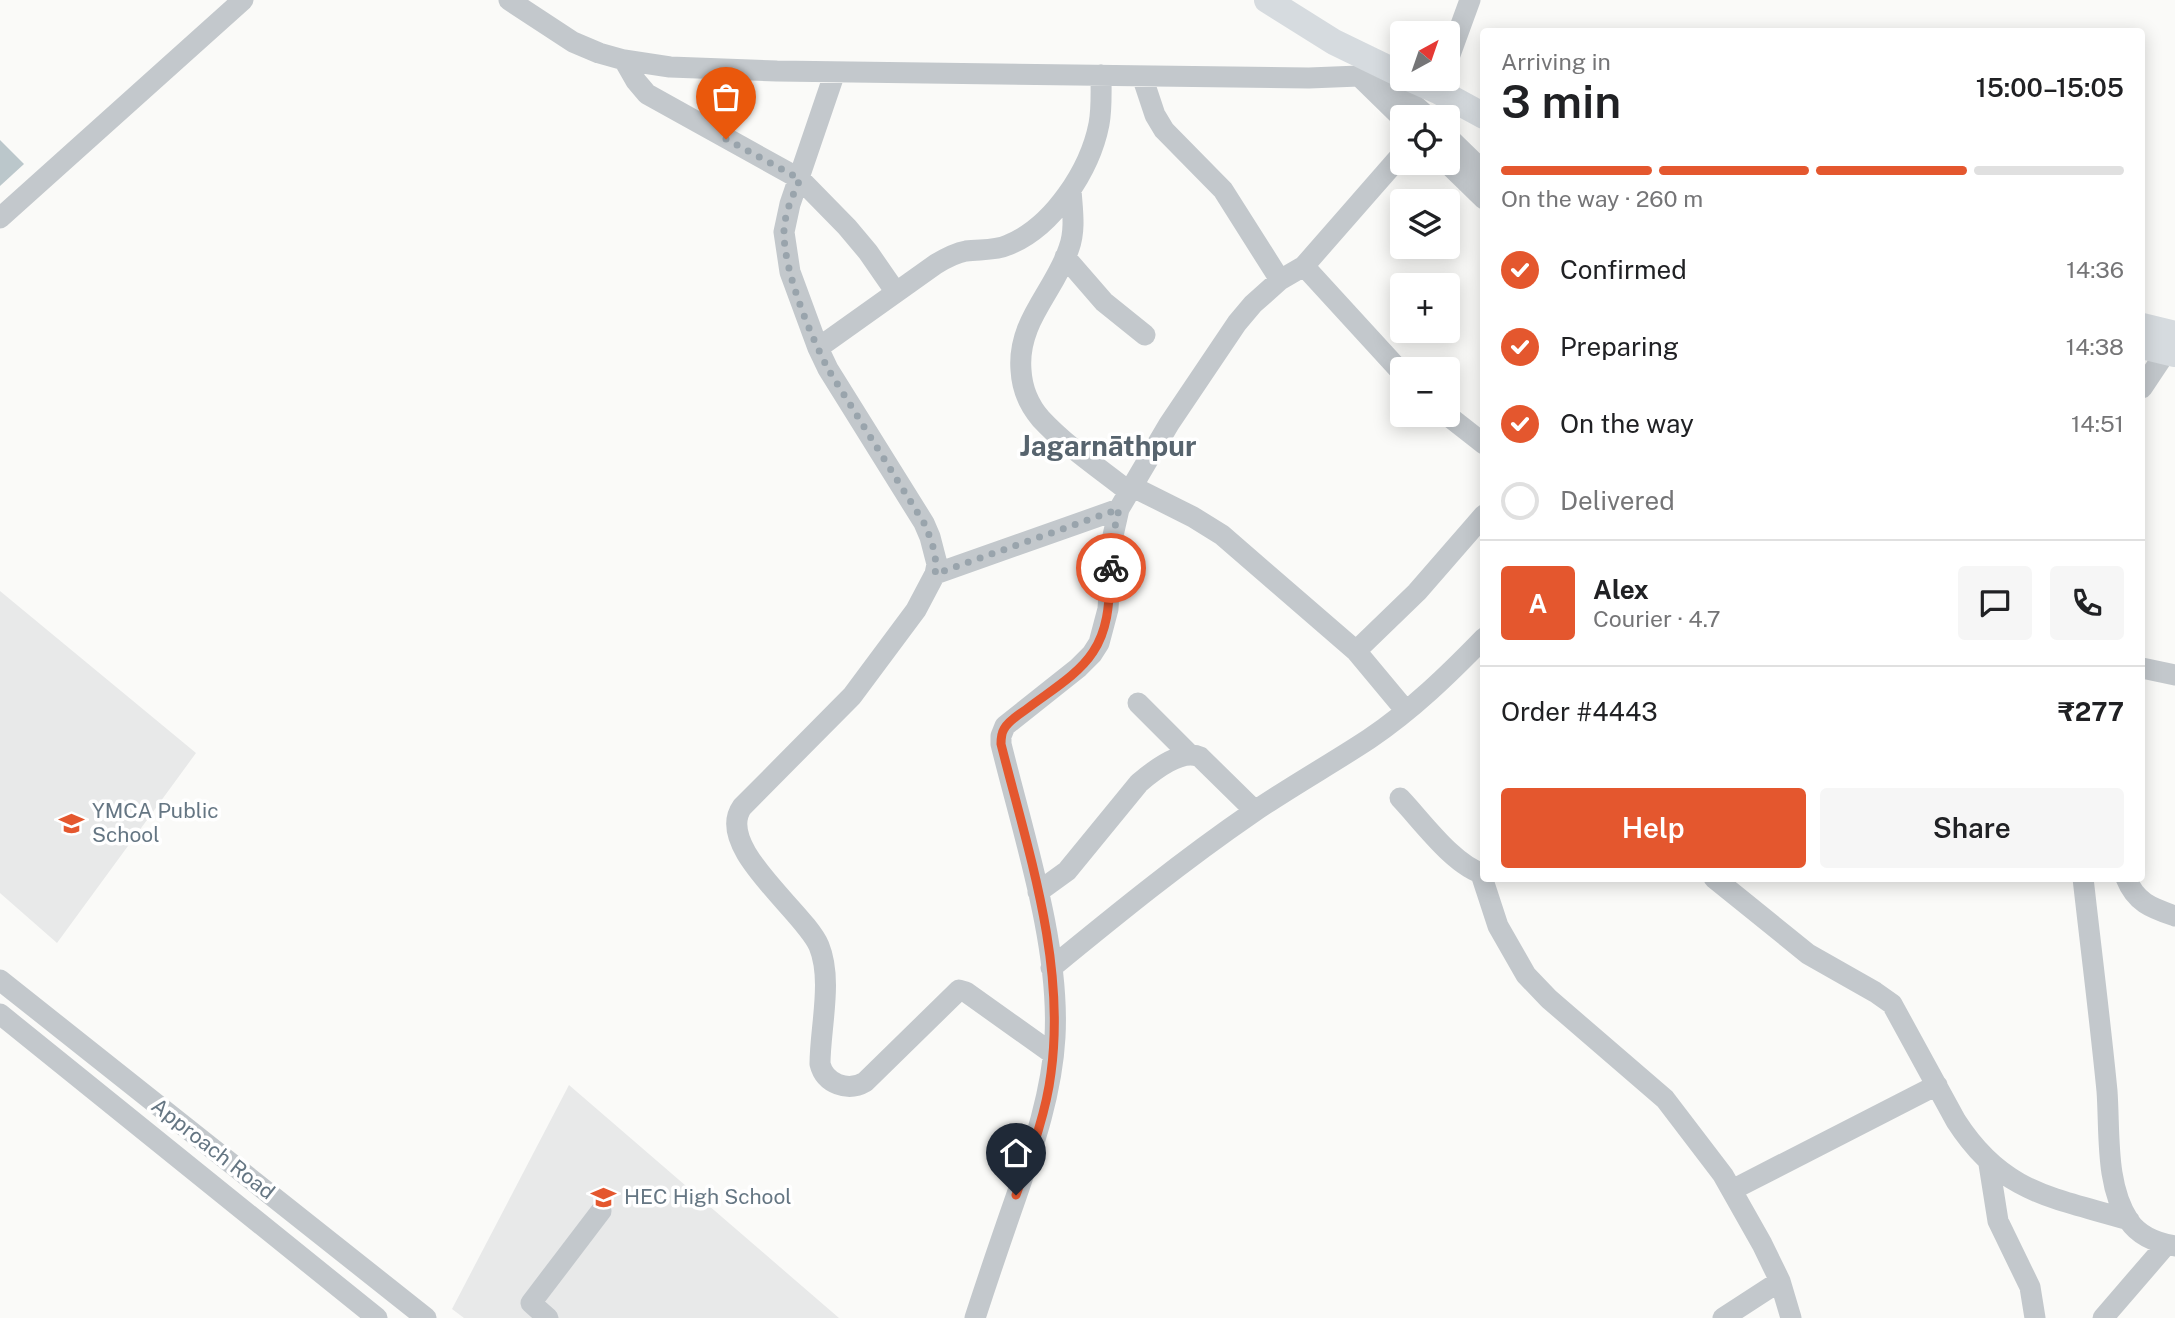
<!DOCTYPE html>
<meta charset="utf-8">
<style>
body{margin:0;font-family:"Public Sans",sans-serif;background:#f6f6f6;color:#202124;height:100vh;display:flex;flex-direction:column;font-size:26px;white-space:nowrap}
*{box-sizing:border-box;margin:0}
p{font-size:23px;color:#757577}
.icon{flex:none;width:38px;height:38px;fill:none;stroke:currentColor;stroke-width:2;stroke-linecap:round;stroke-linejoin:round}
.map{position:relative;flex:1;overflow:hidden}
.panel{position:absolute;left:1480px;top:28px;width:665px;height:854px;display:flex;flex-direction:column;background:#fff;border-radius:7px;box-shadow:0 4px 18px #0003}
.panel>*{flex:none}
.needle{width:46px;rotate:40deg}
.fabs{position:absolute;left:1390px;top:21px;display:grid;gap:14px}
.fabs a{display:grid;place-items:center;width:70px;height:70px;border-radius:7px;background:#fff;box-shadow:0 4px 18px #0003;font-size:35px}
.pin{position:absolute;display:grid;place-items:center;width:60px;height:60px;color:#fff;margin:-72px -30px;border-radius:50% 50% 50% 0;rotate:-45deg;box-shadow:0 0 7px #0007}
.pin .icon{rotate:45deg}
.courier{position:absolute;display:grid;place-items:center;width:70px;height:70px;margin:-35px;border:5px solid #e4572e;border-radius:50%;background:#fff;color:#222;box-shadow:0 2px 9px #0007}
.head em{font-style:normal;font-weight:600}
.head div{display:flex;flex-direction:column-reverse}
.head{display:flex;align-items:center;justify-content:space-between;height:119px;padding:0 21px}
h1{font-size:46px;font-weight:600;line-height:52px}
.bar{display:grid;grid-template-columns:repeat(4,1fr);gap:10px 7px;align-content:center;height:84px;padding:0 21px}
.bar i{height:9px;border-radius:5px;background:#e0e0e0}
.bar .current{background:#e4572e}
.bar p{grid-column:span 4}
.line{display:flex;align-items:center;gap:18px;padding:0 21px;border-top:2px solid #e0e0e0}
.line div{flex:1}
.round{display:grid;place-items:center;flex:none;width:74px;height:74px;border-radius:7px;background:#f6f6f6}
ol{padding:0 21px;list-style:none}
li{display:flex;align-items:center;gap:21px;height:77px}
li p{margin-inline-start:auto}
li .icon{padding:7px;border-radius:50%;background:#e4572e;color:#fff;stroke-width:4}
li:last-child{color:#757577}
li i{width:38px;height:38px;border:4px solid #e0e0e0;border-radius:50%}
.cta{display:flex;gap:14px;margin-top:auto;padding:14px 21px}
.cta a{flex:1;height:80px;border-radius:7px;background:#e4572e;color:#fff;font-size:28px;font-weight:600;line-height:80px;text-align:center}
.cta a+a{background:#f6f6f6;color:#202124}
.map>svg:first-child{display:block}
</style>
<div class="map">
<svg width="2175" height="1318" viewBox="0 0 2175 1318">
<rect width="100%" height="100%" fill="#fafaf8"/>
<!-- built -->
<path fill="#e8e9e9" d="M0 591 196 753 57 943 0 893Z
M569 1085 839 1318H464L452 1309Z"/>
<!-- water -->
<path fill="#bbc7cb" d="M0 140 24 164 0 186Z"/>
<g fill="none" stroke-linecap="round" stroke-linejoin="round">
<!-- minor -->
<path stroke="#c3c8cc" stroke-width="21" d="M509 0 573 42 599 53 624 60 670 67 777 71 1309 78 1359 76 1386 68
M624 60 636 81 647 94 800 179 847 227 868 252 895 291
M1447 63 1470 0
M1376 71 1428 117
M835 72 790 204 784 232 790 272 818 348 828 369 924 523 930 537 937 564 935 574 916 610 852 696 742 807C714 847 805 912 819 946 833 980 820 1028 820 1064 825 1084 848 1092 865 1082L959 990 966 992 1053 1054
M1142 76 1155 115 1164 130 1223 190 1280 280
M1359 76 1402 118
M1447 136 1484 172
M1447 163 1484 199
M1071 189C1072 208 1076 229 1069 248 1055 291 1017 321 1021 370 1022 389 1028 404 1041 419 1066 446 1099 468 1128 491
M0 218 243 0
M1065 257 1104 302 1145 335
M1304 266 1402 373
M818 348 936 264C946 258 955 253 966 251 980 249 995 251 1008 245 1053 227 1090 170 1099 124 1102 108 1101 91 1101 75
M2142 388 2166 352
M1447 415 1484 444
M1131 486 1193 517 1222 535 1356 651 1406 711
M935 574 1119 509
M1356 651 1417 592 1484 515
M2142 668 2175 675
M1138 703 1189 754
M1400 798C1422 821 1454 866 1484 874
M1481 874 1498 926 1526 975 1549 999 1665 1099 1723 1175 1762 1244 1780 1281 1791 1318
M1714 878 1808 954 1875 992 1892 1004 1956 1121C2003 1194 2052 1197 2129 1220
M2083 878C2091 949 2100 1020 2107 1091 2110 1132 2105 1185 2129 1221 2140 1237 2157 1243 2175 1246
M2126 878C2136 903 2152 908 2175 916
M1038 892 1067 871 1139 783C1153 771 1182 748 1200 757L1255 811
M1051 968C1117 914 1182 861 1252 813 1290 787 1331 764 1369 739 1412 710 1448 675 1484 638
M0 980 426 1318
M0 1014 377 1318
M1989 1164 1998 1221 2030 1287 2035 1318
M1732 1190 1937 1085
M548 1318 531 1303 601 1211
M975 1318C988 1278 1002 1237 1016 1197 1034 1145 1052 1092 1055 1037 1060 945 1023 834 1001 744V736L1005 726 1078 668 1092 654 1099 643 1108 609 1112 540 1119 509 1169 424 1237 323 1253 304 1280 280 1304 266 1402 154
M1723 1318 1780 1281
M2103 1318 2166 1245"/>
<!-- major -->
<path stroke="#d6dbdf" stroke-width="26" d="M1267 0 1334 42 1402 75
M1411 79 1438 91 1484 116
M2142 326 2175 334
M2142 346 2175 354"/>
</g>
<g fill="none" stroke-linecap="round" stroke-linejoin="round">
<!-- done -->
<path stroke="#99a4ac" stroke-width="7" stroke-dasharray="0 12.6" d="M726 139 800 179C793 195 785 212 784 230 783 270 810 334 828 369L924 523C931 539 938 556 935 574L1119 509 1112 540 1111 568"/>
<!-- route -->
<path stroke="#e4572e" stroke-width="9" d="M1016 1195C1030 1156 1046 1114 1051 1073 1066 962 1028 851 1001 744 1001 739 1001 734 1004 729 1009 720 1020 714 1028 708 1050 691 1078 675 1093 652 1110 627 1109 596 1111 568"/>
</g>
<!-- icons -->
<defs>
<symbol id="school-bare" viewBox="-9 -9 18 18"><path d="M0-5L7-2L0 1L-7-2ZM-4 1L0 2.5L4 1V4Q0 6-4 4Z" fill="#e4572e" stroke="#fff" stroke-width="2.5" paint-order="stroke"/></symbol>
</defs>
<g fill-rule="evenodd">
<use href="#school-bare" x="54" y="806" width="35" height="35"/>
<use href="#school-bare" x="586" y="1180" width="35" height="35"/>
</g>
<g text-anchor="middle" stroke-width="7" stroke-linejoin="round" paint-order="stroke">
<!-- poi labels -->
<g font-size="21" fill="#657683" stroke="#fff" text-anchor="start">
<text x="92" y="818">YMCA Public<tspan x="92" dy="24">School</tspan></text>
<text x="624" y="1204">HEC High School</text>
</g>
<!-- street labels -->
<g font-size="21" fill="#657683" stroke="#fff">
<text transform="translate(213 1149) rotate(38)" y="7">Approach Road</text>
</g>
<!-- district labels -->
<g font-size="28" font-weight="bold" fill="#57646e" stroke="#fff">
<text x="1108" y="456">Jagarnāthpur</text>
</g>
</g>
</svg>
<div class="fabs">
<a><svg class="needle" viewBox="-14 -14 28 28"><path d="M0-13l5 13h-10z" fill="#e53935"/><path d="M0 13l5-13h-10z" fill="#757577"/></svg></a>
<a><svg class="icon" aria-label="locate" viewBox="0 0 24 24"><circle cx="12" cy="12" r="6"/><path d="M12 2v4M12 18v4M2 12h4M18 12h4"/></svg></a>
<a><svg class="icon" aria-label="layers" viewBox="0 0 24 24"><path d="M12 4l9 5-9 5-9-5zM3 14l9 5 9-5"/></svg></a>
<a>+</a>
<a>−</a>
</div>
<div class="pin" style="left:726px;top:139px;background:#ea580c"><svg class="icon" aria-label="bag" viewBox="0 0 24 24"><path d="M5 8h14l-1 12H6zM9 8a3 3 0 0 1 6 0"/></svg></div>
<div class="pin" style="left:1016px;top:1195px;background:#1f2937"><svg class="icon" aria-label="home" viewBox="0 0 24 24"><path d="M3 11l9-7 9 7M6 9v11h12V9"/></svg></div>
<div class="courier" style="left:1111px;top:568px"><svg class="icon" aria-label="bike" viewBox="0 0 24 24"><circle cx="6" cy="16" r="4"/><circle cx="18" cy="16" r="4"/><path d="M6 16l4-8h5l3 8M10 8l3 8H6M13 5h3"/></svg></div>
<section class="panel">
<div class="head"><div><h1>3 min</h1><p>Arriving in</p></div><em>15:00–15:05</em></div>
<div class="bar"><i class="current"></i><i class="current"></i><i class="current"></i><i></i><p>On the way · 260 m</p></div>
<ol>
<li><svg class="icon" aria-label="check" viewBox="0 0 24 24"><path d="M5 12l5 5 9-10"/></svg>Confirmed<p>14:36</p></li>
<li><svg class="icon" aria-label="check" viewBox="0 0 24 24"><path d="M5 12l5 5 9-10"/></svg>Preparing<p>14:38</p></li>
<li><svg class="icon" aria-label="check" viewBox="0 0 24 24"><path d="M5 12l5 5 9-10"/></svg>On the way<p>14:51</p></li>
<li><i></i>Delivered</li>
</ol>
<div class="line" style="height:126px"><b class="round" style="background:#e4572e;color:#fff">A</b><div><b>Alex</b><p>Courier · 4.7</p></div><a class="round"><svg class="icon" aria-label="chat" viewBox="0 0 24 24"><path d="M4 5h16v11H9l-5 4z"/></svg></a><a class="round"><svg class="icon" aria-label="phone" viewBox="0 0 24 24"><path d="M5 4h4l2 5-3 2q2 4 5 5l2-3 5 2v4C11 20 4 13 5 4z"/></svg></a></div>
<div class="line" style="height:91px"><div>Order #4443</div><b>₹277</b></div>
<div class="cta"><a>Help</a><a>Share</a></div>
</section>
</div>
